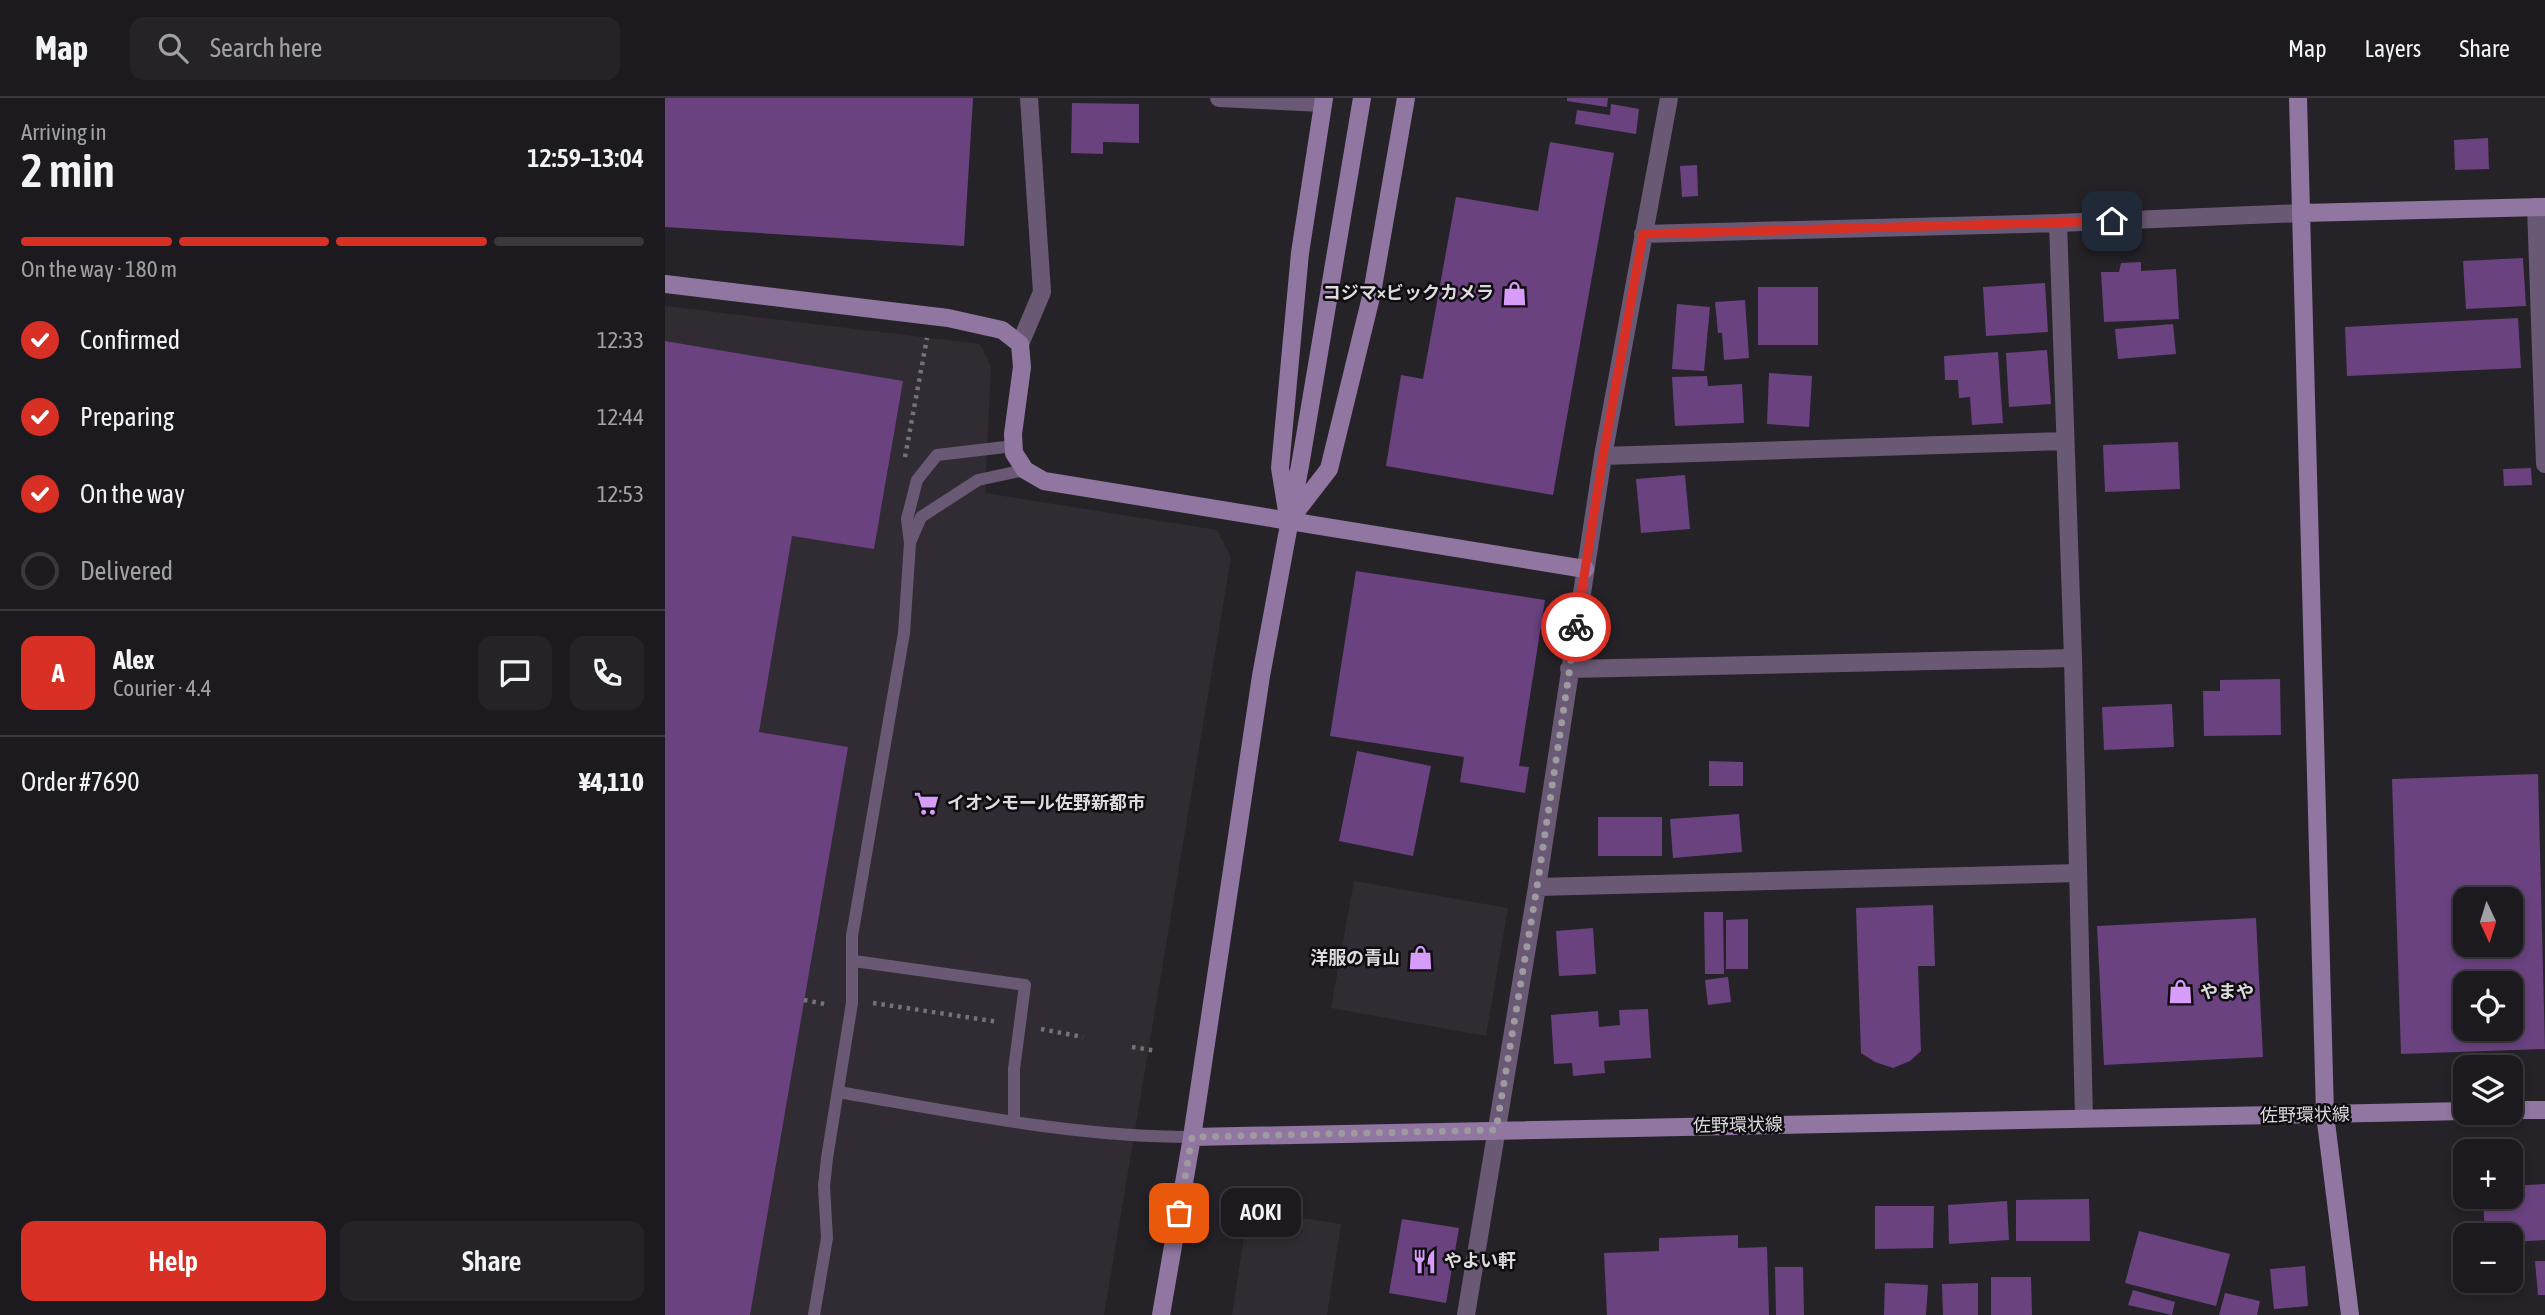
<!DOCTYPE html>
<meta charset="utf-8">
<style>
body{margin:0;font-family:"Asap Condensed","Noto Sans JP",sans-serif;background:#252327;color:#f1f3f6;height:100vh;display:flex;flex-direction:column;font-size:26px;white-space:nowrap}
*{box-sizing:border-box;margin:0}
p{font-size:23px;color:#a0a1a4}
.icon{flex:none;width:38px;height:38px;fill:none;stroke:currentColor;stroke-width:2;stroke-linecap:round;stroke-linejoin:round}
.map{position:relative;flex:1;overflow:hidden}
.details{display:flex;flex-direction:column;background:#1c1a1e;width:665px}
.details>*{flex:none}
.needle{width:46px;rotate:176deg}
.fabs{position:absolute;left:1788px;top:789px;display:grid;gap:14px}
.fabs a{display:grid;place-items:center;width:70px;height:70px;border-radius:14px;background:#1c1a1e;box-shadow:0 4px 10px #0003,0 0 0 2px #3a383c;font-size:35px}
.pin{position:absolute;display:grid;place-items:center;width:60px;height:60px;color:#fff;margin:-30px;border-radius:14px;box-shadow:0 4px 10px #0006}
.courier{position:absolute;display:grid;place-items:center;width:70px;height:70px;margin:-35px;border:5px solid #d93025;border-radius:50%;background:#fff;color:#222;box-shadow:0 2px 9px #0007}
.bubble{position:absolute;height:49px;border-radius:14px;background:#1c1a1e;box-shadow:0 4px 10px #0003,0 0 0 2px #3a383c;font-size:23px;font-weight:600;line-height:49px;text-align:center}
.overview em{font-style:normal;font-weight:600}
.overview div{display:flex;flex-direction:column-reverse}
.overview{display:flex;align-items:center;justify-content:space-between;height:119px;padding:0 21px}
h1{font-size:46px;font-weight:600;line-height:52px}
.bar{display:grid;grid-template-columns:repeat(4,1fr);gap:10px 7px;align-content:center;height:84px;padding:0 21px}
.bar i{height:9px;border-radius:5px;background:#3a383c}
.bar .active{background:#d93025}
.bar p{grid-column:span 4}
.line{display:flex;align-items:center;gap:18px;padding:0 21px;border-top:2px solid #3a383c}
.line div{flex:1}
.round{display:grid;place-items:center;flex:none;width:74px;height:74px;border-radius:14px;background:#252327}
ol{padding:0 21px;list-style:none}
li{display:flex;align-items:center;gap:21px;height:77px}
li p{margin-inline-start:auto}
li .icon{padding:7px;border-radius:50%;background:#d93025;color:#fff;stroke-width:4}
li:last-child{color:#a0a1a4}
li i{width:38px;height:38px;border:4px solid #3a383c;border-radius:50%}
.action{display:flex;gap:14px;margin-top:auto;padding:14px 21px}
.action a{flex:1;height:80px;border-radius:14px;background:#d93025;color:#fff;font-size:28px;font-weight:600;line-height:80px;text-align:center}
.action a+a{background:#252327;color:#f1f3f6}
header{display:flex;align-items:center;gap:42px;box-sizing:border-box;height:98px;padding:0 35px;background:#1c1a1e;border-bottom:2px solid #3a383c}
header strong{font-size:33px}
nav{display:flex;gap:38px;margin-inline-start:auto;font-size:24px}
.search{width:490px;height:63px;background:#252327;display:flex;align-items:center;gap:18px;box-sizing:border-box;padding:0 24px;border-radius:14px;color:#a0a1a4;font-size:26px}
main{display:flex;flex:1;min-height:0}
.map>svg:first-child{display:block}
</style>
<header>
<strong>Map</strong>
<div class="search"><svg class="icon" aria-label="search" viewBox="0 0 24 24"><circle cx="10" cy="10" r="6"/><path d="M15 15l6 6"/></svg>Search here</div>
<nav><a>Map</a><a>Layers</a><a>Share</a></nav>
</header>
<main>
<section class="details">
<div class="overview"><div><h1>2 min</h1><p>Arriving in</p></div><em>12:59–13:04</em></div>
<div class="bar"><i class="active"></i><i class="active"></i><i class="active"></i><i></i><p>On the way · 180 m</p></div>
<ol>
<li><svg class="icon" aria-label="check" viewBox="0 0 24 24"><path d="M5 12l5 5 9-10"/></svg>Confirmed<p>12:33</p></li>
<li><svg class="icon" aria-label="check" viewBox="0 0 24 24"><path d="M5 12l5 5 9-10"/></svg>Preparing<p>12:44</p></li>
<li><svg class="icon" aria-label="check" viewBox="0 0 24 24"><path d="M5 12l5 5 9-10"/></svg>On the way<p>12:53</p></li>
<li><i></i>Delivered</li>
</ol>
<div class="line" style="height:126px"><b class="round" style="background:#d93025;color:#fff">A</b><div><b>Alex</b><p>Courier · 4.4</p></div><a class="round"><svg class="icon" aria-label="chat" viewBox="0 0 24 24"><path d="M4 5h16v11H9l-5 4z"/></svg></a><a class="round"><svg class="icon" aria-label="phone" viewBox="0 0 24 24"><path d="M5 4h4l2 5-3 2q2 4 5 5l2-3 5 2v4C11 20 4 13 5 4z"/></svg></a></div>
<div class="line" style="height:91px"><div>Order #7690</div><b>¥4,110</b></div>
<div class="action"><a>Help</a><a>Share</a></div>
</section>
<div class="map">
<svg width="1880" height="1217" viewBox="0 0 1880 1217">
<rect width="100%" height="100%" fill="#262328"/>
<!-- built -->
<path fill="#312b34" d="M0 208 315 246 326 269 320 395 552 432 566 459 439 1217H0Z
M689 783 843 810 821 938 666 910Z
M583 1112 676 1126 662 1217H567Z"/>
<!-- building -->
<path fill="#69427f" fill-rule="evenodd" d="M0 0H308L299 148 0 129Z
M902 0H943L942 9 902 3Z
M407 5 474 6V45L438 44V56L406 55Z
M946 6 974 11 971 36 910 26 912 12 945 17Z
M1823 40 1824 71 1790 72 1789 42Z
M885 44 949 55 888 397 721 368 736 277 758 281 791 99 873 113Z
M1032 67 1033 98 1017 99 1015 68Z
M1858 160 1861 208 1801 211 1798 163Z
M1476 164V173L1511 171 1514 221 1439 224 1436 174H1454L1456 165Z
M1380 185 1383 234 1321 238 1318 189Z
M1093 189H1153V247H1093Z
M1080 202 1084 260 1059 262 1057 235H1053L1050 204Z
M1012 206 1045 209 1039 273 1007 271Z
M1853 220 1856 270 1682 278 1680 229Z
M1508 226 1511 256 1453 261 1450 231Z
M0 243 238 283 209 451 127 438 94 634 183 649 85 1217H0Z
M1382 252 1386 306 1344 309 1341 255Z
M1333 254 1338 325 1307 327 1305 299 1294 300 1293 282H1280L1279 258Z
M1104 275 1147 278 1144 329 1102 326Z
M1042 278 1043 288 1077 286 1079 325 1010 328 1007 279Z
M1513 344 1515 391 1440 394 1438 347Z
M1866 370 1867 387 1839 388 1838 371Z
M1020 377 1025 431 976 435 971 381Z
M691 473 880 502 854 668 864 669 860 695 795 684 799 659 665 638Z
M1615 581 1616 637 1539 638 1538 593H1555V582Z
M1507 606 1509 649 1439 652 1437 609Z
M692 653 766 668 748 758 674 743Z
M1044 663 1078 664V688H1044Z
M1873 676 1880 951 1736 956 1727 681ZM1801 802H1846V847H1801ZM1801 886H1846V931H1801Z
M1074 716 1077 754 1008 760 1005 721Z
M933 719H997V758H933Z
M1268 807 1270 868H1253L1256 953 1245 963 1228 970 1210 964 1196 955 1191 810Z
M1039 814H1058L1059 876H1040Z
M1591 820 1598 959 1439 967 1432 828Z
M1083 821V871H1061V822Z
M928 830 931 876 894 878 891 833Z
M1063 879 1066 904 1043 907 1040 882Z
M983 911 986 960 939 963 940 975 908 978 907 965 889 966 886 917 933 913 934 929 955 927 954 912Z
M1880 1086V1142L1846 1144V1138H1820L1818 1099H1846V1088Z
M1424 1101 1425 1143H1351V1102Z
M1342 1103 1344 1142 1284 1146 1283 1107Z
M1210 1108H1269L1268 1150 1210 1151Z
M737 1121 794 1130 781 1205 724 1195Z
M1474 1133 1565 1156 1551 1208 1460 1185Z
M1073 1137V1150L1102 1149 1104 1217H942L939 1155 994 1153V1140Z
M1870 1163H1880V1197H1873Z
M1640 1168 1643 1208 1609 1211 1605 1171Z
M1110 1169H1138L1139 1217H1111Z
M1326 1179H1366L1367 1217H1326Z
M1220 1185 1263 1187 1261 1217H1219Z
M1313 1185V1217H1278L1277 1186Z
M1468 1192 1510 1204 1507 1217 1463 1207Z
M1560 1195 1595 1203 1592 1217H1554Z"/>
<g fill="none" stroke-linecap="round" stroke-linejoin="round">
<!-- path -->
<path stroke="#757377" stroke-width="4.5" stroke-dasharray="3.5 5" stroke-linecap="butt" d="M240 359 262 240
M139 902 160 906
M208 905 334 924
M376 931 418 939
M467 949 492 953"/>
<!-- lane -->
<path stroke="#6a5974" stroke-width="12" d="M246 442 256 419 313 382 360 372
M189 863 360 887 349 971V1024
M173 994C290 1014 408 1039 527 1039
M149 1217 162 1140 159 1088 162 1060 187 905V838L239 535 245 445 242 421 252 382 272 357 349 348"/>
<!-- street -->
<path stroke="#6a5974" stroke-width="18" d="M554 0 658 5
M1871 109 1880 366
M1393 125 1408 560 1419 1020
M978 136 1393 125 1638 115
M355 246 377 194 364 0
M938 358 1400 343
M904 571 1408 560
M872 789 1413 775
M801 1217 872 789 938 358 1004 0"/>
<!-- secondary -->
<path stroke="#9176a1" stroke-width="18" d="M1633 0 1660 1016 1685 1217
M1638 115 1880 109
M0 186 283 220 337 232 355 246 357 269 348 336 349 355 360 372 379 383 920 471
M622 413 615 370 635 155 659 0
M626 420 664 371 707 195 741 0
M1846 1012H1880
M527 1039 1801 1013
M496 1217 527 1039 596 578 636 362 697 0"/>
</g>
<g fill="none" stroke-linecap="round" stroke-linejoin="round">
<!-- done -->
<path stroke="#9d9b9f" stroke-width="7" stroke-dasharray="0 12.6" d="M514 1115 527 1039 831 1032 872 789 911 529"/>
<!-- route -->
<path stroke="#d93025" stroke-width="9" d="M911 529 938 358 978 136 1447 123"/>
</g>
<!-- icons -->
<defs>
<symbol id="shop-bare" viewBox="-9 -9 18 18"><path d="M-5-2.5h2.3a2.7 3.5 0 0 1 5.4 0H5L5.5 6h-11ZM-1.5-2.5h3a1.5 2.3 0 0 0-3 0Z" fill="#d79bf9" stroke="#0f0d0f" stroke-width="2.5" paint-order="stroke"/></symbol>
<symbol id="supermarket-bare" viewBox="-9 -9 18 18"><path d="M-6-5.5h2.5l.6 2H6L4.5 2H-2.5L-4.4-4H-6ZM-1.5 3.2a1.3 1.3 0 1 0 .1 0ZM3 3.2a1.3 1.3 0 1 0 .1 0Z" fill="#d79bf9" stroke="#0f0d0f" stroke-width="2.5" paint-order="stroke"/></symbol>
<symbol id="restaurant-bare" viewBox="-9 -9 18 18"><path d="M-5-6h1v4h1v-4h1v4h1v-4h1v5L-1.5 .5V6h-2V.5L-5-1ZM5-6V6H3V1.5H1.5Q1.5-4 5-6Z" fill="#d79bf9" stroke="#0f0d0f" stroke-width="2.5" paint-order="stroke"/></symbol>
</defs>
<g fill-rule="evenodd">
<use href="#shop-bare" x="832" y="178" width="35" height="35"/>
<use href="#supermarket-bare" x="244" y="688" width="35" height="35"/>
<use href="#shop-bare" x="738" y="842" width="35" height="35"/>
<use href="#shop-bare" x="1498" y="876" width="35" height="35"/>
<use href="#restaurant-bare" x="742" y="1146" width="35" height="35"/>
</g>
<g text-anchor="middle" stroke-width="5" stroke-linejoin="round" paint-order="stroke">
<!-- poi labels -->
<g font-size="18" font-weight="bold" fill="#dddbdf" stroke="#0f0d0f" text-anchor="start">
<text x="829" y="201" text-anchor="end">コジマ×ビックカメラ</text>
<text x="282" y="711">イオンモール佐野新都市</text>
<text x="735" y="866" text-anchor="end">洋服の青山</text>
<text x="1535" y="900">やまや</text>
<text x="779" y="1169">やよい軒</text>
</g>
<!-- street labels -->
<g font-size="18" fill="#dddbdf" stroke="#0f0d0f">
<text transform="translate(1640 1017) rotate(-1)" y="6">佐野環状線</text>
<text transform="translate(1073 1027) rotate(-1)" y="6">佐野環状線</text>
</g>
</g>
</svg>
<div class="fabs">
<a><svg class="needle" viewBox="-14 -14 28 28"><path d="M0-13l5 13h-10z" fill="#e53935"/><path d="M0 13l5-13h-10z" fill="#a0a1a4"/></svg></a>
<a><svg class="icon" aria-label="locate" viewBox="0 0 24 24"><circle cx="12" cy="12" r="6"/><path d="M12 2v4M12 18v4M2 12h4M18 12h4"/></svg></a>
<a><svg class="icon" aria-label="layers" viewBox="0 0 24 24"><path d="M12 4l9 5-9 5-9-5zM3 14l9 5 9-5"/></svg></a>
<a>+</a>
<a>−</a>
</div>
<div class="pin" style="left:514px;top:1115px;background:#ea580c"><svg class="icon" aria-label="bag" viewBox="0 0 24 24"><path d="M5 8h14l-1 12H6zM9 8a3 3 0 0 1 6 0"/></svg></div>
<div class="pin" style="left:1447px;top:123px;background:#1f2937"><svg class="icon" aria-label="home" viewBox="0 0 24 24"><path d="M3 11l9-7 9 7M6 9v11h12V9"/></svg></div>
<div class="courier" style="left:911px;top:529px"><svg class="icon" aria-label="bike" viewBox="0 0 24 24"><circle cx="6" cy="16" r="4"/><circle cx="18" cy="16" r="4"/><path d="M6 16l4-8h5l3 8M10 8l3 8H6M13 5h3"/></svg></div>
<div class="bubble" style="left:556px;top:1090px;width:80px">AOKI</div>
</div>
</main>
